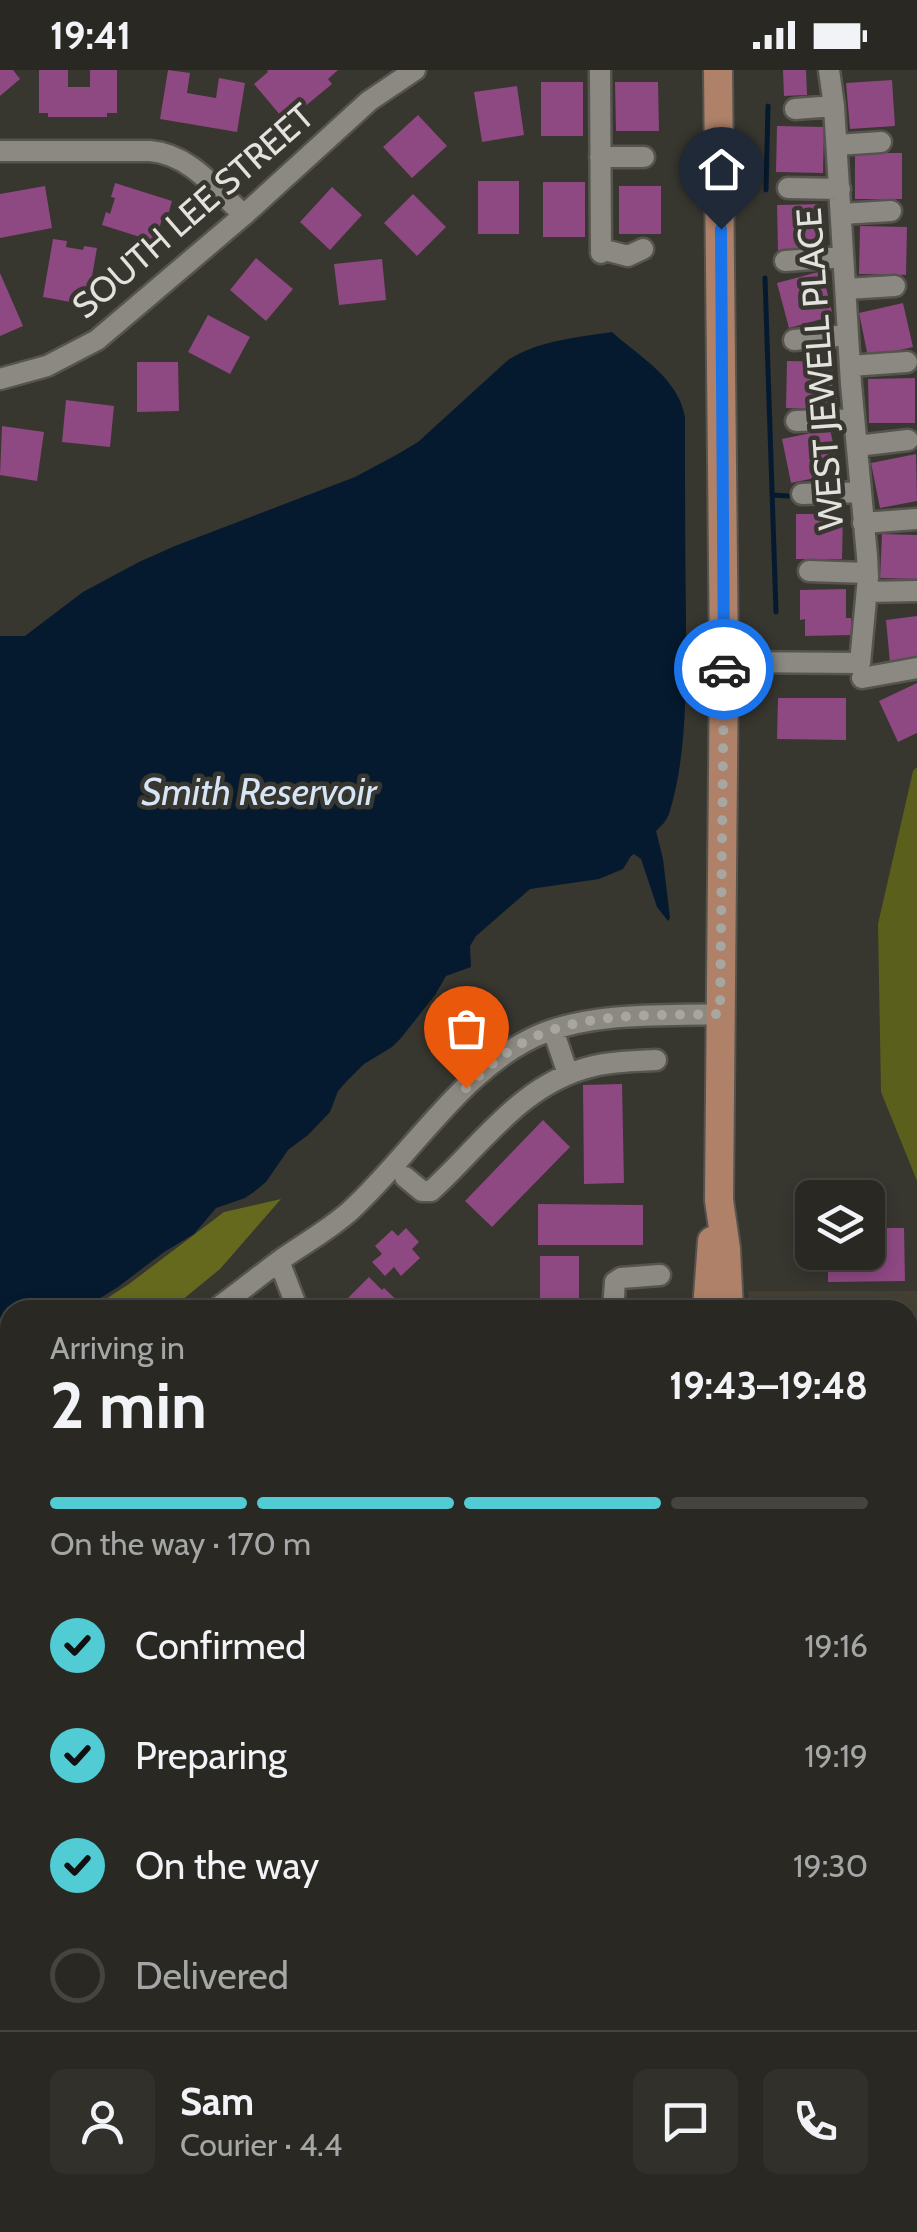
<!DOCTYPE html>
<meta charset="utf-8">
<style>
body{margin:0;font-family:Cabin,sans-serif;background:#31302b;color:#f1f3f6;height:100vh;display:flex;flex-direction:column;font-size:38px;white-space:nowrap}
*{box-sizing:border-box;margin:0}
p{font-size:32px;color:#a5a6a6}
.icon{flex:none;width:55px;height:55px;fill:none;stroke:currentColor;stroke-width:2;stroke-linecap:round;stroke-linejoin:round}
.map{position:relative;flex:1;overflow:hidden}
.panel{position:absolute;left:0px;top:1230px;width:918px;height:932px;display:flex;flex-direction:column;background:#292823;border-radius:30px 30px 0 0;box-shadow:0 5px 15px #0003,0 0 0 2px #454441}
.panel>*{flex:none}
.controls{position:absolute;left:795px;top:1110px;display:grid;gap:20px}
.controls a{display:grid;place-items:center;width:90px;height:90px;border-radius:15px;background:#292823;box-shadow:0 5px 15px #0003,0 0 0 2px #454441;font-size:50px}
.pin{position:absolute;display:grid;place-items:center;width:85px;height:85px;color:#fff;margin:-102px -42px;border-radius:50% 50% 50% 0;rotate:-45deg;box-shadow:0 0 10px #0007}
.pin .icon{rotate:45deg}
.courier{position:absolute;display:grid;place-items:center;width:100px;height:100px;margin:-50px;border:8px solid #1a73e8;border-radius:50%;background:#fff;color:#222;box-shadow:0 2px 12px #0007}
.head em{font-style:normal;font-weight:700}
.head div{display:flex;flex-direction:column-reverse}
.head{display:flex;align-items:center;justify-content:space-between;height:170px;padding:0 50px}
h1{font-size:65px;font-weight:700;line-height:75px}
.bar{display:grid;grid-template-columns:repeat(4,1fr);gap:15px 10px;align-content:center;height:120px;padding:0 50px}
.bar i{height:12px;border-radius:8px;background:#454441}
.bar .on{background:#51ccd4}
.bar p{grid-column:span 4}
.line{display:flex;align-items:center;gap:25px;padding:0 50px;border-top:2px solid #454441}
.line div{flex:1}
.round{display:grid;place-items:center;flex:none;width:105px;height:105px;border-radius:15px;background:#31302b}
ol{padding:0 50px;list-style:none}
li{display:flex;align-items:center;gap:30px;height:110px}
li p{margin-inline-start:auto}
li .icon{padding:10px;border-radius:50%;background:#51ccd4;color:#111;stroke-width:4}
li:last-child{color:#a5a6a6}
li i{width:55px;height:55px;border:5px solid #454441;border-radius:50%}
.status{display:flex;justify-content:space-between;align-items:center;height:70px;padding:0 50px;background:#292823;direction:ltr}
.status svg{height:28px;fill:currentColor}
.map>svg:first-child{display:block}
</style>
<div class="status"><b>19:41</b><svg viewBox="0 0 49 12"><path d="M0 12V9h3v3zM5 12V6h3v6zM10 12V3h3v9zM15 12V0h3v12zM26 1h20v11H26zM47 4h2v5h-2z"/></svg></div>
<div class="map">
<svg width="917" height="2162" viewBox="0 0 917 2162">
<rect width="100%" height="100%" fill="#37362f"/>
<!-- built -->
<path fill="#434033" d="M748 1221H917V1339L908 1340V1240H749Z
M908 1391H917V1750H908Z
M908 1919H917V2162H771V2153L908 2152Z"/>
<!-- green -->
<path fill="#5b5f1c" d="M917 697V1111L881 1022 878 854 913 701Z"/>
<!-- forest -->
<path fill="#65691e" d="M281 1129 220 1199 170 1240H89L129 1214 224 1142Z
M10 1292V1371L0 1377V1298Z"/>
<!-- water -->
<path fill="#061a2f" d="M612 262C638 286 678 307 685 347 685 413 685 480 686 546 686 608 688 684 669 744 666 752 661 756 656 761L663 789 670 848 668 851 657 837 641 789 634 784 631 786 623 799 599 809 530 819 476 866 470 876 471 897 446 906 435 925 401 968 392 977 364 994 346 1012 338 1021 330 1042 308 1065 288 1080 266 1112 255 1121 245 1128 216 1138 194 1164 164 1182 118 1217 81 1240H10V1289L0 1294V566H25L83 522 139 492 175 476 355 407 398 384 418 372 508 290C540 270 575 268 612 262Z"/>
<g fill="none" stroke-linecap="round" stroke-linejoin="round">
<!-- stream -->
<path stroke="#061a2f" stroke-width="5" d="M766 120 768 36
M765 208 776 542
M772 425 789 426"/>
</g>
<!-- building -->
<path fill="#8e4882" d="M0 0H13L20 9 0 26Z
M39 0H68V17H90V0H117V43H107V47H48V43H39Z
M168 0 190 3 187 23 216 28 219 8 245 13 237 62 160 49Z
M267 0H338L328 9 332 14 286 52 254 14 268 2Z
M783 0H806L807 25 784 26Z
M892 10 895 56 850 59 846 13Z
M541 12H583V66H541Z
M615 12H658L659 61H616Z
M517 16 524 65 482 72 474 22Z
M418 45 447 76 412 108 383 77Z
M777 56 824 57 823 103 776 102Z
M855 83H902V129H855Z
M478 111H519V164H478Z
M543 112H585V167H543Z
M115 113 172 131 168 145 164 143 159 159 163 160 159 173 102 155 106 142 110 144 115 128 111 127Z
M45 116 52 158 0 168V124Z
M619 116H661V164H619Z
M332 117 362 145 330 180 300 152Z
M413 124 446 157 417 186 384 153Z
M823 134 825 179 778 180 777 135Z
M860 156 907 157 906 205 859 204Z
M53 169 67 171 66 177 83 180 84 176 97 178 87 235 43 227Z
M256 188 293 219 266 251 230 220Z
M382 189 386 230 339 235 334 194Z
M822 201 833 246 789 258 777 213Z
M0 203 23 256 0 266Z
M903 233 913 277 868 287 859 243Z
M208 245 250 267 230 304 188 282Z
M787 291 833 292 832 328H837V340L786 338Z
M137 292H178L179 341 137 342Z
M915 308V353H869L868 309Z
M66 330 114 336 110 377 62 372Z
M2 356 44 362 37 411 0 405Z
M830 359 837 391 832 392 834 404 791 413 782 369Z
M916 384 917 431 880 438 871 393Z
M796 444H843L842 489H796Z
M882 464 917 465V509L880 508Z
M846 519V548H851L852 565 805 566V549L800 550V520Z
M917 546V590L890 593 886 550Z
M917 613V663L898 672 879 631Z
M778 628H846V670L777 669Z
M622 1014 624 1113 584 1114 583 1015Z
M543 1050 570 1077 492 1157 465 1131Z
M538 1134 643 1135V1175H538Z
M406 1158 419 1172 412 1179 420 1188 401 1206 394 1197 385 1206 372 1192 382 1184 375 1176 392 1160 398 1166Z
M868 1158H904L905 1211 828 1212V1182H868Z
M540 1186H579V1240H540Z
M369 1207 382 1220 384 1218 407 1240H348L342 1234Z
M10 1447V1496L0 1504V1455Z
M0 1646H10V1690H0Z
M0 1982H10V2028L0 2027Z
M0 2041H10V2088H0Z
M0 2103 10 2105V2151L0 2149Z
M431 2152H476L470 2162H446Z
M496 2152H522V2162H496Z
M576 2152H618L623 2160 582 2162Z"/>
<g fill="none" stroke-linecap="round" stroke-linejoin="round">
<defs>
<path id="minor" d="M600 0 601 183
M795 39 834 36
M837 75 881 72
M0 81H150C190 84 216 120 244 145
M600 87H644
M788 118 840 119
M841 144 891 141
M601 179 628 186 643 179
M785 191 843 187
M846 219 895 216
M794 270 848 265
M850 296 907 292
M0 309 47 296 97 270 244 145 369 31 415 0
M796 351 854 349
M857 376 908 370
M802 424 861 422
M863 453 917 449
M809 501 867 503
M867 522 917 521
M724 592 860 593 868 507 867 486 851 314 834 36 829 0
M862 608 917 598
M553 960 568 1004
M405 1107 422 1121H431C483 1074 521 1013 594 996 614 991 635 991 656 990
M279 1191 298 1240
M215 1240C238 1223 259 1206 282 1189 305 1173 330 1159 350 1141 413 1084 465 993 546 962 600 942 663 946 720 944
M613 1240 615 1212 621 1208 660 1205
M908 1365H917
M0 1403 10 1396
M908 1417H910
M0 1564 10 1566
M0 1599 10 1600
M908 1734V1733
M0 1940H10
M63 2152V2156
M662 2152 665 2162"/>
<path id="major" d="M718 0 724 592 719 1130 726 1179 729 1240
M707 1240 712 1171
M908 1809H917
M0 1817H10
M0 1872H10
M908 1884H917
M707 2162V2152
M747 2162V2152"/>
</defs>
<!-- minor casing -->
<use href="#minor" stroke="#56544f" stroke-width="25"/>
<!-- major casing -->
<use href="#major" stroke="#56544f" stroke-width="32"/>
<!-- minor -->
<use href="#minor" stroke="#8b8981" stroke-width="20"/>
<!-- major -->
<use href="#major" stroke="#ae8168" stroke-width="28"/>
</g>
<g fill="none" stroke-linecap="round" stroke-linejoin="round">
<!-- done -->
<path stroke="#a7a6a1" stroke-width="10" stroke-dasharray="0 18" d="M466 1018C485 1000 504 982 528 970 585 941 657 946 720 944L724 599"/>
<!-- route -->
<path stroke="#1a73e8" stroke-width="12" d="M721 159 724 599"/>
</g>
<g text-anchor="middle" stroke-width="9" stroke-linejoin="round" paint-order="stroke">
<!-- street labels -->
<g font-size="35" fill="#e3e2de" stroke="#37362f">
<text transform="translate(193 141) rotate(-41)" y="12">SOUTH LEE STREET</text>
<text transform="translate(820 299) rotate(-94)" y="12">WEST JEWELL PLACE</text>
</g>
<!-- water labels -->
<g font-size="38" font-style="italic" fill="#d6e6f8" stroke="#37362f">
<text x="259" y="735">Smith Reservoir</text>
</g>
</g>
</svg>
<div class="controls">
<a><svg class="icon" aria-label="layers" viewBox="0 0 24 24"><path d="M12 4l9 5-9 5-9-5zM3 14l9 5 9-5"/></svg></a>
</div>
<div class="pin" style="left:466px;top:1018px;background:#ea580c"><svg class="icon" aria-label="bag" viewBox="0 0 24 24"><path d="M5 8h14l-1 12H6zM9 8a3 3 0 0 1 6 0"/></svg></div>
<div class="pin" style="left:721px;top:159px;background:#1f2937"><svg class="icon" aria-label="home" viewBox="0 0 24 24"><path d="M3 11l9-7 9 7M6 9v11h12V9"/></svg></div>
<div class="courier" style="left:724px;top:599px"><svg class="icon" aria-label="car" viewBox="0 0 24 24"><path d="M5 17H2v-5l4-1 3-4h7l3 4 3 1v5h-3M9 17h6M6 11h13"/><circle cx="7" cy="17" r="2"/><circle cx="17" cy="17" r="2"/></svg></div>
<section class="panel">
<div class="head"><div><h1>2 min</h1><p>Arriving in</p></div><em>19:43–19:48</em></div>
<div class="bar"><i class="on"></i><i class="on"></i><i class="on"></i><i></i><p>On the way · 170 m</p></div>
<ol>
<li><svg class="icon" aria-label="check" viewBox="0 0 24 24"><path d="M5 12l5 5 9-10"/></svg>Confirmed<p>19:16</p></li>
<li><svg class="icon" aria-label="check" viewBox="0 0 24 24"><path d="M5 12l5 5 9-10"/></svg>Preparing<p>19:19</p></li>
<li><svg class="icon" aria-label="check" viewBox="0 0 24 24"><path d="M5 12l5 5 9-10"/></svg>On the way<p>19:30</p></li>
<li><i></i>Delivered</li>
</ol>
<div class="line" style="height:180px"><a class="round"><svg class="icon" aria-label="person" viewBox="0 0 24 24"><circle cx="12" cy="8" r="4"/><path d="M4 21q1-7 8-7t8 7"/></svg></a><div><b>Sam</b><p>Courier · 4.4</p></div><a class="round"><svg class="icon" aria-label="chat" viewBox="0 0 24 24"><path d="M4 5h16v11H9l-5 4z"/></svg></a><a class="round"><svg class="icon" aria-label="phone" viewBox="0 0 24 24"><path d="M5 4h4l2 5-3 2q2 4 5 5l2-3 5 2v4C11 20 4 13 5 4z"/></svg></a></div>
</section>
</div>
